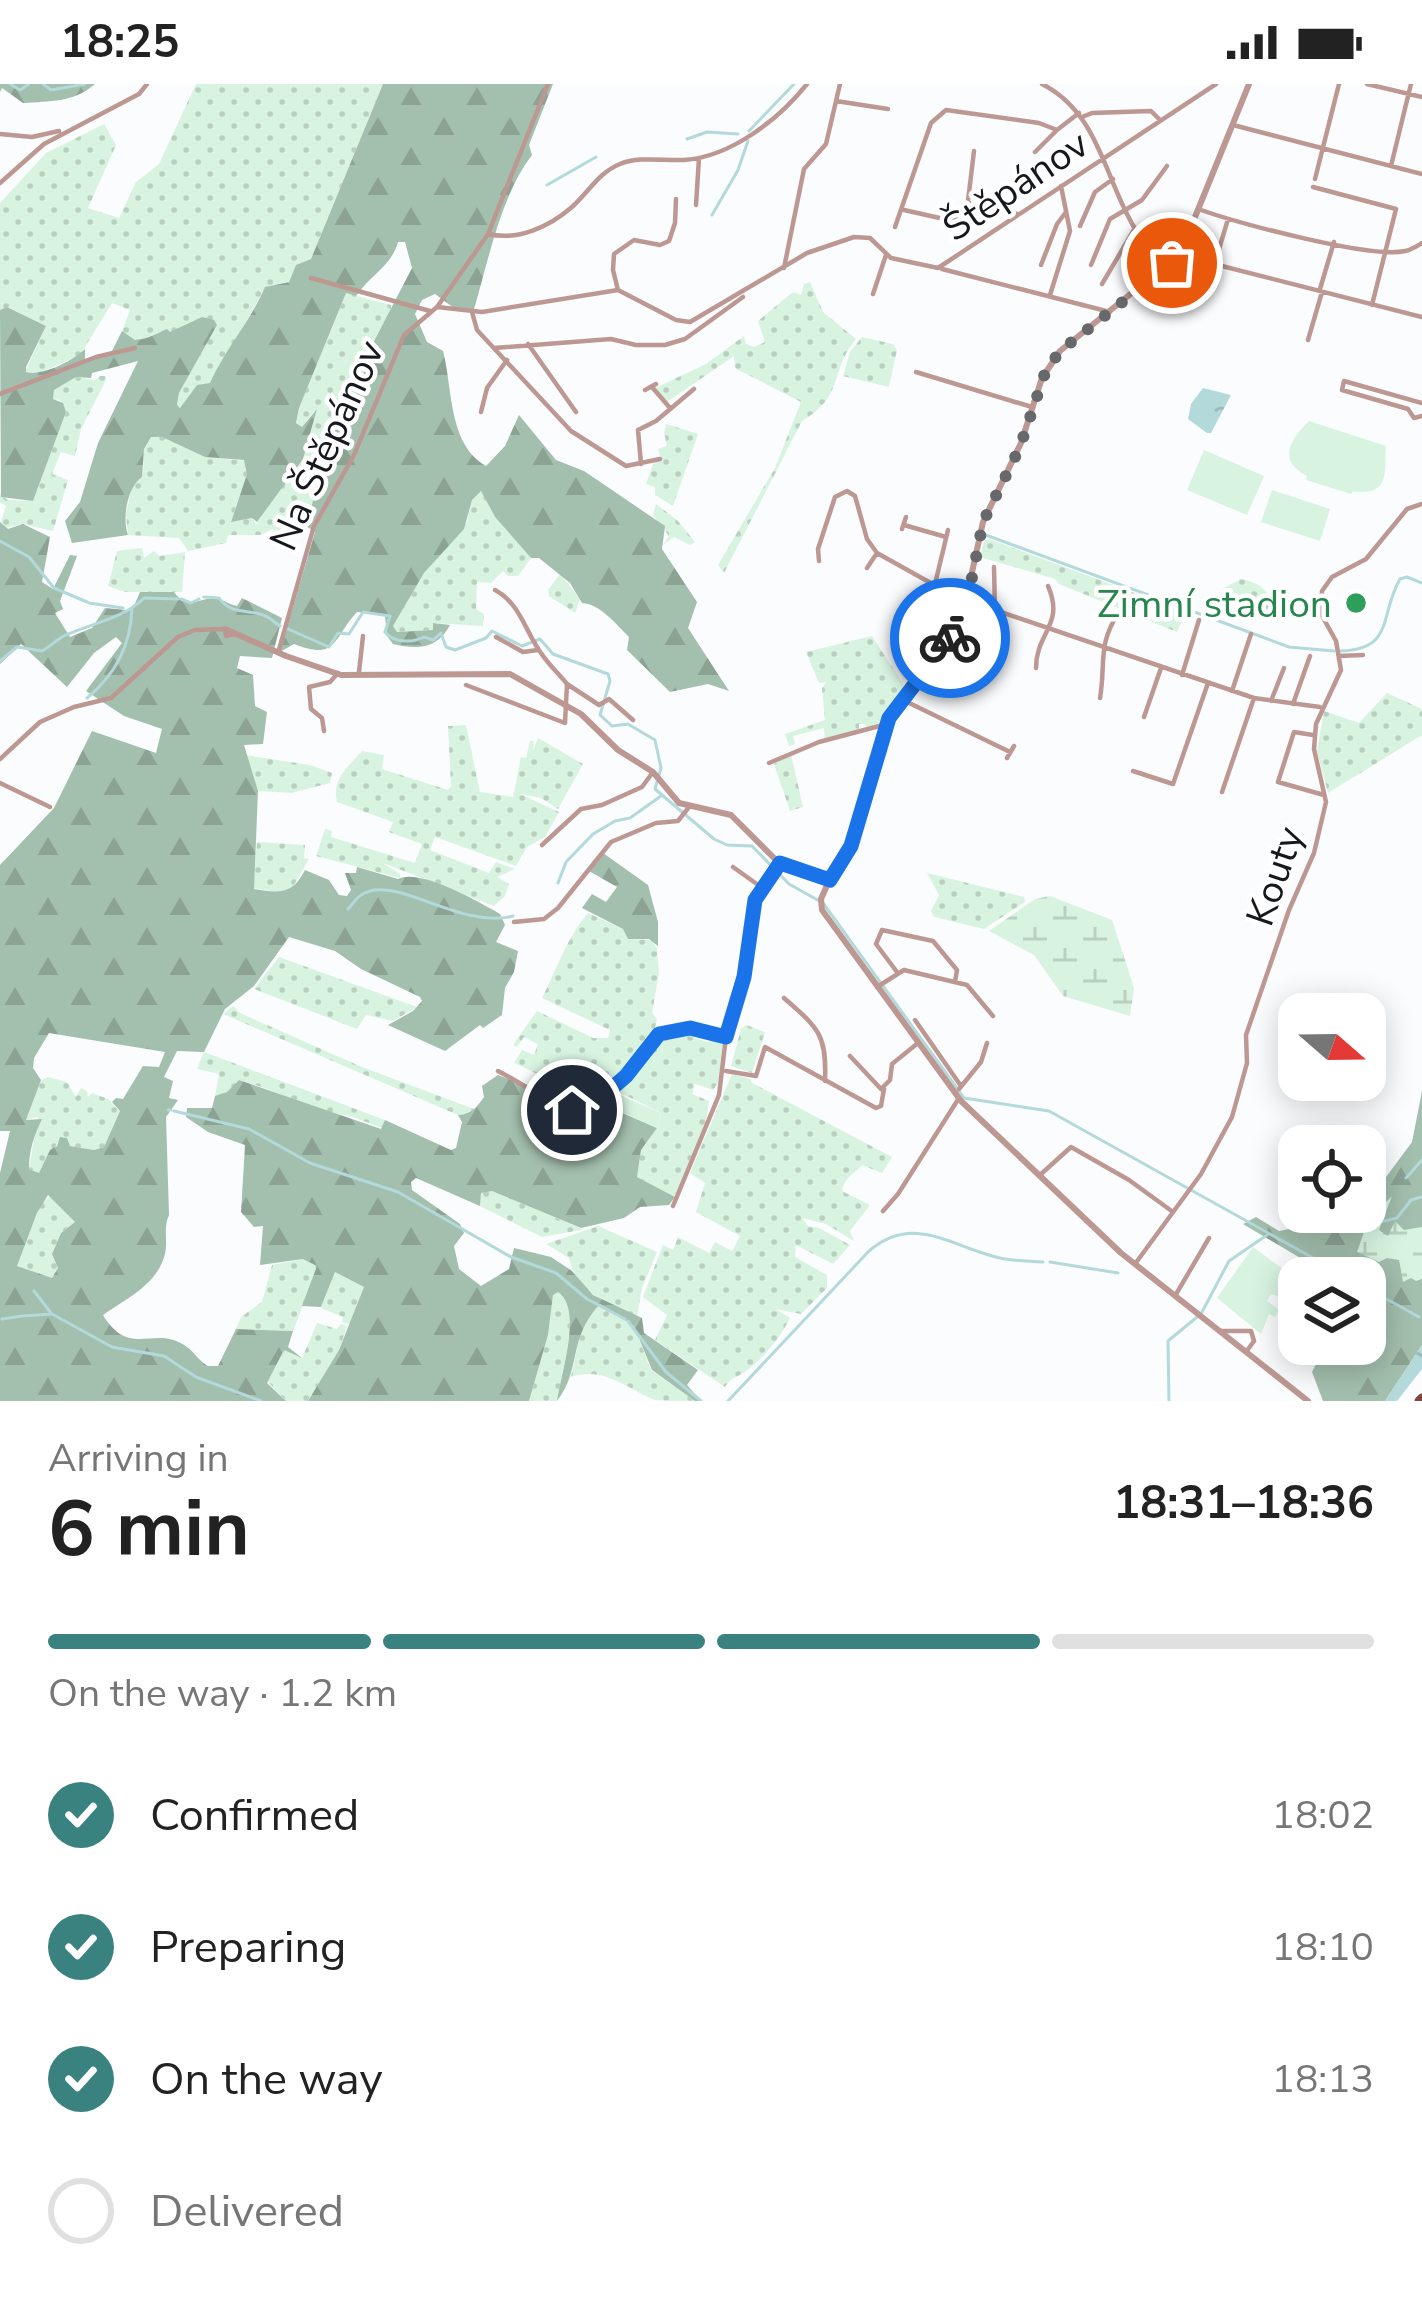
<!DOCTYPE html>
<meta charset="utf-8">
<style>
body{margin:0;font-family:"Nunito Sans",sans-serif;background:#f6f6f6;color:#222;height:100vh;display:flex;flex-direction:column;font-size:45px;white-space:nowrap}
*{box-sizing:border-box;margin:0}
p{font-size:39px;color:#767676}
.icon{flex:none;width:66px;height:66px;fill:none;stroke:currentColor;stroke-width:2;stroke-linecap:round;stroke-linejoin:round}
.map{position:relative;height:1317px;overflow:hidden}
.drawer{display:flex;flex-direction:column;background:#fff;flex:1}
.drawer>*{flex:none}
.needle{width:78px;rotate:110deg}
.fabs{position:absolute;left:1278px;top:909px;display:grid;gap:24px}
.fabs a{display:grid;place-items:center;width:108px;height:108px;border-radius:24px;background:#fff;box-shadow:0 6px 30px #0003;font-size:60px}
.pin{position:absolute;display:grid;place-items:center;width:102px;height:102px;color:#fff;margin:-51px;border:6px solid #fff;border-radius:50%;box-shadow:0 3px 12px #0007}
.courier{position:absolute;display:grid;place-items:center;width:120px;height:120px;margin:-60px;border:9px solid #1a73e8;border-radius:50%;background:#fff;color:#222;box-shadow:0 3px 15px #0007}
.headline em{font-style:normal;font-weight:700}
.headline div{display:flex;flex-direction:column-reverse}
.headline{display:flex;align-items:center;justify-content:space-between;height:204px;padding:0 48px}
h1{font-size:78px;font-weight:700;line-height:90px}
.bar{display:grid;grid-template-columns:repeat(4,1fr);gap:18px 12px;align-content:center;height:144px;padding:0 48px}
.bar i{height:15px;border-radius:9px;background:#e0e0e0}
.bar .on{background:#3a8280}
.bar p{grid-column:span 4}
ol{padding:0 48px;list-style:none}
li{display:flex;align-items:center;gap:36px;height:132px}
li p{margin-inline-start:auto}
li .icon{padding:12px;border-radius:50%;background:#3a8280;color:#fff;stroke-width:4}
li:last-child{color:#767676}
li i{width:66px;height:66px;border:6px solid #e0e0e0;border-radius:50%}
.status{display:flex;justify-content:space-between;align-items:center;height:84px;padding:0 60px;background:#fff;direction:ltr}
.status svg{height:33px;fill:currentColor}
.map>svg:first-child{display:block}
</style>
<div class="status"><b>18:25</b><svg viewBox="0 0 49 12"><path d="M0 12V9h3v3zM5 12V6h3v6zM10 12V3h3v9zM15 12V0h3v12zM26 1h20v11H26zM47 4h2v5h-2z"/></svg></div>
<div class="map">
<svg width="1422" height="1317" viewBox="0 0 1422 1317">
<defs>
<pattern id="grass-dots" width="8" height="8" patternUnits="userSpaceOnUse" patternTransform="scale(3)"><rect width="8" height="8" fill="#d8f4e1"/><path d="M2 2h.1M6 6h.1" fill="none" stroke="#b9d0c0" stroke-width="1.8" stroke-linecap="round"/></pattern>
<pattern id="forest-firs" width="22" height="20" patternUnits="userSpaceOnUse" patternTransform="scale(3)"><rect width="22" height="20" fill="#a3bfad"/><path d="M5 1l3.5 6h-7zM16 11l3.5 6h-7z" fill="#8ca394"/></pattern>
<pattern id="wetland-marsh" width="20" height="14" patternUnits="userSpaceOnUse" patternTransform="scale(3)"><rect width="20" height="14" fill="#d8f4e1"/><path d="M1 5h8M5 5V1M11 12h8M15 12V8" fill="none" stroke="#b9d0c0"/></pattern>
<pattern id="water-ripples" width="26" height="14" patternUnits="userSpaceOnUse" patternTransform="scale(3)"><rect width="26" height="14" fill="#b3d9db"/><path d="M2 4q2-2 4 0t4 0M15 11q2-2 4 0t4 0" fill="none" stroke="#99babb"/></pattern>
</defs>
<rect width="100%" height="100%" fill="#fafcfe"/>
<!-- grass -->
<path fill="url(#grass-dots)" d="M196 0H383L311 175 296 181 290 197 266 203 210 300 197 301 180 324 177 322 179 309 202 267 207 236 204 233 170 249 162 247 154 254 135 257 122 247 130 226 112 219 80 271 42 288H25L46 242 8 223 0 226V119L46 69 104 40 116 61 88 124 119 134 136 98 159 80Z
M810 198 823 228 856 255C828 289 846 311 802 337L724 489 718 481 775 384 801 318 735 284 734 272 667 318 655 304 706 280 744 252 746 260 754 263 765 258 758 237 793 208 801 211 804 200Z
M346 209 391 221V225L371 263 361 299 339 344 321 368 320 392 306 442 275 449 273 445 260 451H228L226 459 188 467 179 454 128 451 126 430 132 402 143 389 144 365 151 353H162L205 373 246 377 247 390 231 437 252 434 256 441C279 401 310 376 315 326L302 343 296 339 299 324Z
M862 253 893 260 897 266 889 303 843 292 850 268Z
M100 292H106V296L81 345 75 372 61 368 52 390 68 396 53 447 23 440 5 444 1 438 6 422 0 418V410L8 416 33 417 66 328 60 316 53 315 54 306 76 293 95 296Z
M666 340 698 350 673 422 655 411V403L646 400 653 380 661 374 658 365 667 362 664 349Z
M481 407 495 433 531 474 518 492H508L503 487 491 499 477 498 476 525 484 530 483 542 434 539 433 546 397 548 393 542 424 489 467 438 472 415Z
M656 420 677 436 695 458 690 461 674 453 663 461 669 452 653 431Z
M989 455 1186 528 1177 548 1059 500 1055 495 980 473 984 457Z
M142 464 144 474 154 467 159 472 185 468 182 508H125L108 502 117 467Z
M560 490 580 515 575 529 549 512 548 506Z
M1241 495C1259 499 1267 504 1273 522L1265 535H1258L1255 519 1244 512 1224 510 1222 505Z
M872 552 904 601 884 640 867 645 865 640H859V647L825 655 824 644 793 652 795 660 789 662 785 650 825 636 822 604 826 598 819 599 806 568Z
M1387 609 1422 625V651L1328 709 1317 667 1324 627 1359 639Z
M466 641 480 708 513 713 521 673 526 674 530 657H534L533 667 538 654 583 680 558 725 541 714 520 710 559 728 545 753 527 763 516 782 435 753 430 766 489 789 496 778 515 785 497 793 509 800 505 812 494 822 383 779 400 790V794L316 772 325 745 332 747 331 753 415 779 422 760 389 748 393 738 337 718C331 695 349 682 362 667L384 671 382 685 448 706 451 702 448 642Z
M791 670 803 723 790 727 774 680Z
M245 671 310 681 332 689 330 699 292 709 258 707Z
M257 758 305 761 304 774 309 775 291 806 278 808 253 804Z
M927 789 1024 813 1025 818 984 845 934 833 931 827 939 811Z
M588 829 623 845 628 855 652 856 657 865 659 889 652 929 657 935 653 953 646 963H641L623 992 602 1008 552 993 550 996 514 979 522 966 534 971 538 960 524 953 517 963 513 961 537 927 593 954H608L610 946 542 914C557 885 565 857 588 829Z
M279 873 417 923 393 937 366 931 357 945 254 905Z
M233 922 240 929 362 983 474 1025 468 1030 458 1031 223 930Z
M746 941 765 948 752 989 731 982 741 945Z
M677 948 707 958 724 956 722 993 713 1006 695 1000 692 1010 709 1017 706 1039 674 1113 637 1093 641 1066 657 1044 661 1029 615 1006 633 988H639C647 969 653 954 677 948Z
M204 968 385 1036 384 1044C372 1042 360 1034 348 1032 312 1027 276 1006 239 996L227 1009 215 1012 219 990 197 985Z
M732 990 750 995 752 999 892 1073 882 1089 862 1081C854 1091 845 1092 842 1107L870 1121 850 1147 854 1157 826 1140 802 1134 808 1142 819 1144 850 1161 833 1180 796 1161 795 1173 827 1191V1204L801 1230 776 1225 790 1234C780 1254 764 1274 746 1287 735 1295 733 1292 725 1303L655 1256 667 1231 643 1213 663 1161 673 1166 678 1153 709 1169 715 1158 732 1167 740 1152 696 1128 705 1099 690 1089Z
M48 993 67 998 76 1013 81 1004 87 1007 88 1013 92 1009 108 1015 120 1027 104 1063 94 1066 70 1062 64 1053 60 1054 41 1090 29 1085 38 1033 26 1036 39 998Z
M492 1107 580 1144 581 1146 542 1153 480 1122 481 1108Z
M51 1112 75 1138 61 1149 52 1170 58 1184 52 1194 20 1187 17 1180 41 1120Z
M598 1142 657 1168 642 1204 637 1232C608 1221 576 1207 569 1174L546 1160Z
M304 1175 318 1182 293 1247 236 1245 241 1233 262 1218 272 1181Z
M335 1188 364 1203 350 1240 342 1238 343 1233 321 1224Z
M558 1208C583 1225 561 1289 557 1317H529L548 1251 553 1210Z
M599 1220 634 1242 651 1286 695 1317C683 1317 666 1317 655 1316 627 1305 604 1282 571 1293L582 1240Z
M317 1239 337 1245 341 1240 347 1242 339 1266 308 1317H286L267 1297 284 1266 302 1274Z"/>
<!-- forest -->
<path fill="url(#forest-firs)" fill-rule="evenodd" d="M0 0H95C73 19 50 17 23 19L2 4 0 8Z
M383 0H553L529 61 532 71C500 113 489 175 474 225L458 227 435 210 422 216 415 230 427 258 443 267C453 305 448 360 486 382L505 362 519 331 556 376 584 387 665 442 662 465 697 518 688 544 729 607 708 600 670 608 627 566 629 553C615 539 600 520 582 519L570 499 539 474H531L495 433 481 407 472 416 464 445 424 489 393 542 397 548 433 546V539L450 541C437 565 418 566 393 560L387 552 385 531 357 528C332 555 338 577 294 560L280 568 315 448 306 442 320 392 321 368 344 333 361 299 371 263 412 184 405 158H398C391 183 371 190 356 212L346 209 299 324 296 339 302 343 317 325 303 375 257 438 252 434 231 438 247 390 244 376 205 373 162 353H151L144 365 142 393C127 403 122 435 128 451L72 459 65 437 80 418 98 359 138 277 92 289 91 294 76 293 54 306 53 315 63 319 66 328 33 417 1 413 0 226 7 223 46 242 26 283V288C44 292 72 277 85 265V275L112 267 122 247 135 256C149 255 155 250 167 245L170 248 202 233 214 236 217 241 179 309 177 321 180 324 197 301 210 299C225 265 252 235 265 203L289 198 296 181 311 175Z
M0 438 8 445 23 440 50 453 42 498 53 505 70 471 77 472 60 517 63 525 55 529 70 553 92 544 105 524 127 526 134 522 140 508H174C189 529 200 511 219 515 225 517 231 521 237 522L242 514 282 534 272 574 240 572 237 584 253 591 255 622 267 628 263 660 244 661 258 707 254 805C280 809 292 811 305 786L329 796 339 811 347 812 351 806 345 789H356L357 783 398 795C420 784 479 818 500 830L505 841 496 858 518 867 514 888 505 904 502 931 483 944 480 941 445 967 388 941 413 927 422 917 420 913 361 885 335 867 289 853 254 902 225 925 204 968 177 967 164 993 173 997 169 1014 178 1016 166 1033 169 1131C163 1144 168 1156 165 1170 157 1201 127 1214 103 1231 130 1276 155 1239 187 1263 195 1269 199 1277 208 1282H218L236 1245 293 1247 288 1263 302 1274 284 1266 267 1299 286 1317H0V1089L10 1047H0V781L54 724 92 647 156 669 162 645 124 632 86 607 122 559 116 553 94 569 67 603 21 560 0 580ZM49 949 165 968 159 983 143 982 123 1015 116 1014 112 1018 120 1027 104 1063 94 1066 70 1062 67 1054 60 1053 57 1062 50 1066 39 1089 29 1085C29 1066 34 1052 42 1035L26 1036 41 996 33 984 34 974ZM48 1111 75 1138 61 1149 52 1170 58 1184 52 1194 17 1182 37 1129Z
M603 769 648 801 658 838V862L649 855H628L623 845 582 824 592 810 606 818 617 803 589 787Z
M498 991 543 1008C571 999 575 998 603 1007L597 1018 657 1044 641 1066 637 1093 675 1113 669 1121 640 1123 624 1134 581 1144 492 1107 481 1109 480 1122 416 1094 411 1098 412 1106 460 1140 464 1149 454 1162 459 1185 481 1202 509 1185 514 1164 551 1173 572 1187 593 1211 642 1234 644 1249 698 1286 687 1301 701 1317H695L652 1286 634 1242 600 1220C567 1255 582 1285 557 1317 561 1289 583 1225 558 1208L553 1211 548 1251 529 1317H308L339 1266 364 1203 335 1188 321 1223 302 1222 317 1182 303 1175 260 1181 263 1142 254 1143 241 1128 245 1061 208 1048 186 1033 187 1024H212L215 1012 227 1008 239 996 381 1045 385 1036 451 1066 456 1064 462 1038 458 1031C472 1030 476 1024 484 1013L482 1002Z
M1422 1007V1261L1385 1317H1323L1312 1288 1317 1278 1355 1273 1366 1267 1365 1194H1334L1243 1140 1256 1133 1279 1147 1321 1139 1328 1145 1353 1138 1365 1128 1375 1108 1412 1058Z"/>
<!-- wetland -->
<path fill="url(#wetland-marsh)" d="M1050 812 1112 836 1134 904 1130 932 1063 912 1034 871 989 847 1035 815Z
M1392 1112 1379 1146 1388 1152 1395 1137 1404 1146 1422 1143V1195L1416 1197 1411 1194 1403 1198 1399 1176 1387 1174 1379 1178 1357 1168 1364 1148 1373 1143 1380 1124Z"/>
<!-- green -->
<path fill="#d8f4e1" d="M1309 337 1386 362C1384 387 1391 413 1353 407L1351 410 1306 396 1307 392C1276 376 1291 355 1309 337Z
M1204 366 1264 392 1247 431 1187 406Z
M1272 406 1330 425 1320 457 1261 438Z
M606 1005 661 1029 657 1044 597 1017Z
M1253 1163 1287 1188 1295 1178 1324 1194H1299V1218L1271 1210 1267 1217 1279 1226 1275 1233 1269 1230 1261 1250 1217 1214Z"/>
<!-- water -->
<path fill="url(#water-ripples)" d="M1203 304 1231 311 1211 349H1207L1188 335 1191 320Z
M1422 1261V1285L1397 1317H1385Z"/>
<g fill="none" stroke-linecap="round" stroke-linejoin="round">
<!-- stream -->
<path stroke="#b3d9db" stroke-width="3" d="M10 0 20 6 29 0
M43 0 51 6 85 0
M749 47 794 0
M687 55 707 48 738 50
M547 101 596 73
M712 131 738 86 748 57
M983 450 1289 563 1334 567
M0 457 29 473 54 504 87 518
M204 513 219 514C231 531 248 525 263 531 269 533 274 538 280 542
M181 515 191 519 199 515
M89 519 123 524
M288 545 329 563 338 549 349 550 363 528 390 532 385 548C394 559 412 559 424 553L433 556 441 549 446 563 455 566 486 554 492 547 522 562 540 555 553 570 608 590 610 597 600 631 612 642 628 640 655 656 661 684 655 705 714 755 727 761 752 762 789 800 823 819 964 1014 1049 1027 1349 1194
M1341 567C1395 565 1379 531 1400 495L1407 493 1422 499
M0 577 17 563 42 567C51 562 58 554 66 551 92 539 123 535 144 514L178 515
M87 614C115 591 131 561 132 524
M558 799 566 778 593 750 615 737 630 734 661 712
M348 825C355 817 360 809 370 807 403 797 464 845 513 832
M168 1026H171
M174 1027 249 1045 310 1079 398 1108 511 1173 556 1189 587 1215 625 1235
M1406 1094 1422 1076
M1349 1146 1397 1134 1411 1116 1422 1113
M1050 1178 1118 1189
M1365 1203 1419 1233
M34 1207 51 1229
M1202 1228 1229 1177 1267 1151
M23 1232 52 1230 112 1263 164 1272 196 1293 261 1317
M2 1235 22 1232
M628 1237 666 1288 701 1317
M728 1317 869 1167C916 1127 955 1166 1005 1175 1017 1177 1031 1177 1043 1178
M1169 1317 1168 1257 1197 1233"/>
<!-- minor -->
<path stroke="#bd9893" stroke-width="4.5" d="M1042 0C1099 29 1104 93 1134 143 1142 156 1153 169 1163 182
M1367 0 1422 13
M836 17 888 25
M1082 33 1092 29 1151 27 1160 36
M1233 41 1422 90
M0 50 32 53 59 47
M1035 68 1057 46
M1391 82 1411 0
M1315 95 1339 0
M0 99 44 60 139 10 147 0
M1313 103 1396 125 1372 221
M696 121 699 74
M972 124 968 117 974 67
M904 126 953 137 981 120 1017 130
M1201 126C1238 139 1371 175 1405 167 1411 166 1417 162 1422 159
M1080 142 1095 108 1113 95
M895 143 931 39 946 26 1039 39 1057 46 1079 29
M488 150C518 157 549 143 572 123 589 108 598 89 620 80 639 72 664 77 684 76 731 73 779 35 807 0
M1214 180 1422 233
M1041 181 1057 140 1066 128
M1091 181 1110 135 1142 116 1167 82
M784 184 804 85 826 60 840 0
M942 185 1110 228
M311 194 430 227
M1102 200 1135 144
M1216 201 1209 199 1228 135
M1320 205 1334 158
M618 206 613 186 614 170 634 156 660 161 669 157 675 139 676 115
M873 210 886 171
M1050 211 1070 147 1061 102
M437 223 482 228 618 206 676 236 690 238 807 169 854 153 870 154 891 174 938 184 1216 0
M472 228 477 246 571 347 626 382 660 375
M1308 256 1322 208
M528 260 576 328
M494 264 611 255 636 261H665L685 255 743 213
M916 288 1032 323
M652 303 670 324
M645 306 656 300
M0 310 96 273 135 264
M1422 319 1344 297 1342 306 1408 325 1414 334 1422 332
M481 328 487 304 507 276
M641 380 638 346 656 337 694 305
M904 441 946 453
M902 445 906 433
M819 477 818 465 835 413 847 407 855 412 867 455 877 469 954 512 1254 614 1320 623
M994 483 995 526
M867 484 877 469
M935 500 948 446
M496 553 523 568 538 566
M278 569 314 442 354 371 404 251 437 223 488 150 548 0
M1339 572 1363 571
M1036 584C1036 548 1065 541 1048 502
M359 588 363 552
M1182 591 1199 536
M567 600 599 621 609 615 633 636
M466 601 565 639 567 600C559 590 548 580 541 569 526 549 520 519 495 506
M1232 607 1251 550
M1100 614C1106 579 1097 561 1119 528
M901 615 1010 668
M1271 617 1284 584
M1293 620 1310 572
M1144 633 1161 584
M324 647 322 634 311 625 309 603 330 598 338 589
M1313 651 1294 648 1278 698 1324 711
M1007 674 1014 662
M0 675 40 638 74 623 111 614 178 553 195 546 225 545 226 552 235 550
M769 679 819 658 887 640
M1133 687 1173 700 1208 599
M0 699 50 723
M1222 708 1254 614
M542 761 581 725 602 721 642 703 653 688
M733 783 761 803
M514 838 544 835 558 824 611 758 656 739 678 737 689 723
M897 888 876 860 882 846 933 857 957 886 955 898
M877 903 904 886 967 901 993 932
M784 914C818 944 827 950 825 997
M915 936 961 1002
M850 972 881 1005 890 996 892 980 918 959
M498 987C516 996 557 1023 572 1025 606 1030 639 961 662 950 684 940 705 947 726 953
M726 987 756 992 765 963 876 1024 881 1022 884 1005
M959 1005 981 978 987 959
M1040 1091 1071 1063 1129 1096 1173 1128
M673 1122 719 1011 726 953 744 893 755 816 780 779
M883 1127 898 1110 959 1014
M1135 1180 1201 1090 1232 1033 1247 979 1246 951 1289 826 1314 769 1326 718 1314 665 1316 640 1341 586 1336 557 1321 530 1322 507 1332 493 1366 475 1407 425 1422 420
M1175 1212 1209 1154
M1221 1247H1251L1254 1257 1246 1268"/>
<!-- tertiary -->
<path stroke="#bd9893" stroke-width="6" d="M225 545 286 572 341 591 510 590 581 630 618 666 653 688 679 719 731 731 777 777 810 787 828 799 821 815 822 826 961 1017 1121 1169 1308 1317
M828 799 849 767 891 631 962 534 983 438 1021 359 1042 294 1060 267 1180 170 1249 0"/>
<!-- primary -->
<path stroke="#83453e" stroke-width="9" d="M1419 1317 1422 1314"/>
</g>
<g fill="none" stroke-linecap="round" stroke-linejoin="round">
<!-- done -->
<path stroke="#66686b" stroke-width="12" stroke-dasharray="0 21.6" d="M950 554 966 524 983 438 1020 363 1047 283 1064 264 1172 179"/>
<!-- route -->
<path stroke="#1a73e8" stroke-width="15" d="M572 1026 589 1024 626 992 659 950 690 944 726 953 744 893 755 816 780 779 830 796 851 762 889 634 950 554"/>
</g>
<!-- markers -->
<circle fill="#2e9e5b" stroke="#fff" stroke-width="4.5" cx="1356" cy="519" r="12"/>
<g text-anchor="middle" stroke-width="9" stroke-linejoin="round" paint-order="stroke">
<!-- street labels -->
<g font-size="39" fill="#16181c" stroke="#fff">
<text transform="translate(1015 101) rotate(-34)" y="14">Štěpánov</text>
<text transform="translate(326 361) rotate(-66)" y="14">Na Štěpánov</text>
<text transform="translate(1274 792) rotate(-71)" y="14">Kouty</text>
</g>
<!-- leisure labels -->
<g font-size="39" fill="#27864d" stroke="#fff" text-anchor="end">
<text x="1332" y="533">Zimní stadion</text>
</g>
</g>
</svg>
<div class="fabs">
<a><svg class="needle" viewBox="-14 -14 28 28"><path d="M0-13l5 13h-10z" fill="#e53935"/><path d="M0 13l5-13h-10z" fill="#767676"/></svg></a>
<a><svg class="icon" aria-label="locate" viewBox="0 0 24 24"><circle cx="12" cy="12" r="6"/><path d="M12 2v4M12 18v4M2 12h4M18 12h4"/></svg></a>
<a><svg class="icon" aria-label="layers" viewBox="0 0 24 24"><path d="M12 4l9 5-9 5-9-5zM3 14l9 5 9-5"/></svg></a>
</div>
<div class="pin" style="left:1172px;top:179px;background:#ea580c"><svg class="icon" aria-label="bag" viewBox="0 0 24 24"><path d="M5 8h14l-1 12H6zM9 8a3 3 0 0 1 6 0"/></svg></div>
<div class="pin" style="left:572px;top:1026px;background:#1f2937"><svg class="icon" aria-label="home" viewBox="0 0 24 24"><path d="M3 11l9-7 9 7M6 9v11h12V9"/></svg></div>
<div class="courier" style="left:950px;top:554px"><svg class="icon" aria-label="bike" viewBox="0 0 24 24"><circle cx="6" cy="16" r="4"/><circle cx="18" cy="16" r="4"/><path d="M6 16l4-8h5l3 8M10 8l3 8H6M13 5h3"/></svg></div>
</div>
<section class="drawer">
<div class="headline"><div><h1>6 min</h1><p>Arriving in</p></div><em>18:31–18:36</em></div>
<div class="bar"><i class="on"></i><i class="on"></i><i class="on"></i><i></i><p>On the way · 1.2 km</p></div>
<ol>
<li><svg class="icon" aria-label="check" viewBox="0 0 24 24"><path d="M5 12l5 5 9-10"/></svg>Confirmed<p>18:02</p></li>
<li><svg class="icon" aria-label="check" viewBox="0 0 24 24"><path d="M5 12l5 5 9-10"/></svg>Preparing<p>18:10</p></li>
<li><svg class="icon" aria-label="check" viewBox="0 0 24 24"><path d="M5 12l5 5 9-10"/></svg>On the way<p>18:13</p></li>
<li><i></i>Delivered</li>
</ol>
</section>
